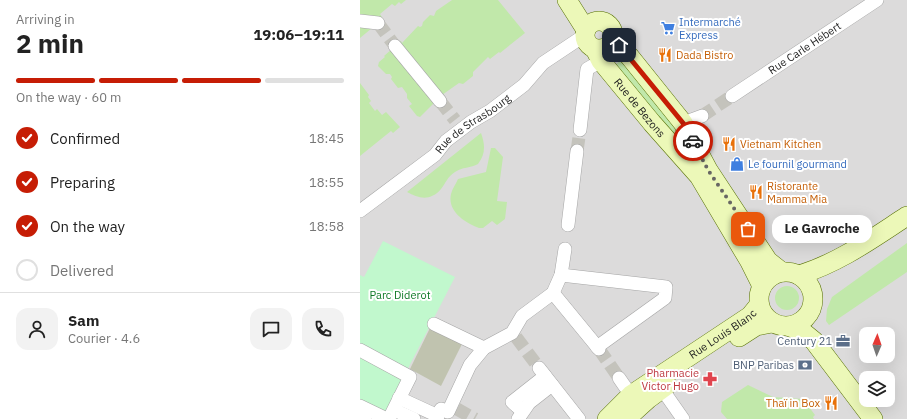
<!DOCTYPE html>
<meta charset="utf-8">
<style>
body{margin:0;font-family:"IBM Plex Sans",sans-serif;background:#f2f2f2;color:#222;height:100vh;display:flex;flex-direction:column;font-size:15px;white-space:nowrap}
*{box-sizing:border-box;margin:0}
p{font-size:13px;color:#767676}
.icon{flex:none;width:22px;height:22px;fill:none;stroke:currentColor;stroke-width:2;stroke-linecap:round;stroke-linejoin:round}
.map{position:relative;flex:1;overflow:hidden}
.details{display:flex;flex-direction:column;background:#fff;width:360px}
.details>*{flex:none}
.needle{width:26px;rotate:2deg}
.tools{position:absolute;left:499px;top:327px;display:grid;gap:8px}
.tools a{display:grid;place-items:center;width:36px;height:36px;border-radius:8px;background:#fff;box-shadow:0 4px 16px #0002;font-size:20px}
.pin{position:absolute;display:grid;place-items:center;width:34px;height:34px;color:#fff;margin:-17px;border-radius:8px;box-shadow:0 2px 6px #0006}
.courier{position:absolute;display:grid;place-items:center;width:40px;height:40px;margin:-20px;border:3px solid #c61d05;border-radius:50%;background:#fff;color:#222;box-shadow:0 1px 5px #0007}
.bubble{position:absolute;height:28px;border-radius:12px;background:#fff;box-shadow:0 4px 16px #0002;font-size:13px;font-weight:700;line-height:28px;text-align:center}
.head em{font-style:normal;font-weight:700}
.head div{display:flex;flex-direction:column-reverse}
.head{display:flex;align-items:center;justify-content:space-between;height:68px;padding:0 16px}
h1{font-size:26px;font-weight:700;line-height:30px}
.bar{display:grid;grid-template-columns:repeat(4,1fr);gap:6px 4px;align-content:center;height:48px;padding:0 16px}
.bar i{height:5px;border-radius:3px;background:#e0e0e0}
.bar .active{background:#c61d05}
.bar p{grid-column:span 4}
.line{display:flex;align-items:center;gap:10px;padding:0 16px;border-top:1px solid #e0e0e0}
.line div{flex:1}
.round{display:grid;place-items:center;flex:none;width:42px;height:42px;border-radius:12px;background:#f2f2f2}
ol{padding:0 16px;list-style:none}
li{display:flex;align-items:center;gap:12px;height:44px}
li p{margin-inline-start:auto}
li .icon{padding:4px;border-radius:50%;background:#c61d05;color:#fff;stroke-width:4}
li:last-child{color:#767676}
li i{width:22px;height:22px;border:2px solid #e0e0e0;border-radius:50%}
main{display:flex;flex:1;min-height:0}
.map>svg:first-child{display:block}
</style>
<main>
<section class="details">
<div class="head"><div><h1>2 min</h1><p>Arriving in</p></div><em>19:06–19:11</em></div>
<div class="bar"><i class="active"></i><i class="active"></i><i class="active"></i><i></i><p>On the way · 60 m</p></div>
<ol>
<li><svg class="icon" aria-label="check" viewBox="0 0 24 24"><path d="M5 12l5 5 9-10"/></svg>Confirmed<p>18:45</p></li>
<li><svg class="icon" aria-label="check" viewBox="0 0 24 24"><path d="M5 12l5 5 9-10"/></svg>Preparing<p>18:55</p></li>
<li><svg class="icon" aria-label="check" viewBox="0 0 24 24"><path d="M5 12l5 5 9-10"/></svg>On the way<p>18:58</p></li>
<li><i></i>Delivered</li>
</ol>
<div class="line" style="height:72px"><a class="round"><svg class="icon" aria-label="person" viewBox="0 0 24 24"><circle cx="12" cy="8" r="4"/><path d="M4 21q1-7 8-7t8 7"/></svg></a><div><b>Sam</b><p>Courier · 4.6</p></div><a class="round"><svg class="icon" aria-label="chat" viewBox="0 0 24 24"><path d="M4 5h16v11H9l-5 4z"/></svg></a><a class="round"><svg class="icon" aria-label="phone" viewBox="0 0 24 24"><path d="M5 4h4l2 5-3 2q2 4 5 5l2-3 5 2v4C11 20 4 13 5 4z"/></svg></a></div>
</section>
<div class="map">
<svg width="547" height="419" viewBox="0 0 547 419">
<rect width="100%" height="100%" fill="#eeece4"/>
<!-- residential -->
<path fill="#dcdbdb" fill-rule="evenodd" d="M0 0H547V419H0ZM506 334H528V356H506ZM506 378H528V400H506Z"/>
<!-- construction -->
<path fill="#c0c3af" d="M70 328 102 344 81 386 50 369Z"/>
<!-- grass -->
<path fill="#c1e8aa" d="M0 0H46L41 4 39 2 35 6 32 4 20 14 23 19 0 38V41Z
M92 0H138L165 33 140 53 139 52 130 59 128 57 113 72V76L103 84 99 83 82 95 60 117 57 116 49 106 52 104 47 98V94L42 87 38 88 31 79 32 77 30 74H26L18 66 19 62 25 57 24 56 41 41 42 43 58 26 60 27 62 26 63 22 70 15 74 16 76 11Z
M264 58 321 126 340 165 252 67Z
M0 83 9 95 8 97 11 101 9 103 15 111 17 109 22 115 26 112 40 127 33 133 31 131 0 156Z
M121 133C125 144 126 154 118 164 111 168 102 167 95 172 87 177 86 183 81 189 71 201 59 199 47 192Z
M131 148H135L143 157 137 201 147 202 145 219 137 225 132 221 123 228H119C105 223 87 211 91 194 92 189 96 184 98 179L126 172Z
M547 243V272L469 325 466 321 467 309 472 297Z
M415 298a12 12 0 1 1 24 0a12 12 0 1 1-24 0Z
M388 385 413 397 443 399 455 415 453 417 454 419H367L361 412 362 402Z"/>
<!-- park -->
<path fill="#c1f8cd" d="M23 241 95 277 22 419H0V275L4 277Z"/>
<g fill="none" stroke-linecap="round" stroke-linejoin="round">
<!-- street-tunnel -->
<path stroke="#c4c3bc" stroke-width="13" stroke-dasharray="13 6" stroke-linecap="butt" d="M18 23 35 46
M80 101 95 120
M342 116 372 96
M217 151 220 130
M156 337 179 368
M239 349 259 378
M97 409 115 419"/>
<defs>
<g id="street">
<path d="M0 21 18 23"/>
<path d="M35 46 80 101"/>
<path id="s1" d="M372 96 517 0"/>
<path d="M323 123 342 116"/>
<path d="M220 130 227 69 241 61"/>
<path id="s2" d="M0 211 75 155 86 141 111 122 130 111 164 85 183 63 225 35"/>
<path d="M208 225 217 151"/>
<path d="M201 275 306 287 305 298 237 347"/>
<path d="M193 293 239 349"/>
<path d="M74 324 124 348"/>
<path d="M0 350 50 377 29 419"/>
<path d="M179 368 219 419"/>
<path d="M259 378 275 401"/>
<path d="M302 389 323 419"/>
<path d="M39 398 78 416"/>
<path d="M0 406 27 419"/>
<path d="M34 410 54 419"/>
<path d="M162 411 152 402 185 376"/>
<path d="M0 417 5 419"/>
<path d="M76 419 81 409 88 412 110 365 124 348 152 333 162 316 193 293 201 275 205 249"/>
<path d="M158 419 169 403 192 385"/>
</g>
<g id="secondary">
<path d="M207 0 226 30"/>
<circle cx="239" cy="35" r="14"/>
<path d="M252 38 270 57 323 123 348 170 408 261 422 272"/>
<path id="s3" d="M235 49 241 61 292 123 339 176 390 262 402 286"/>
<circle cx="426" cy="299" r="27"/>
<path d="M439 275C479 263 513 238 547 216"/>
<path d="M430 327 443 332 454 341 513 419"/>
<path d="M379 337 396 326 412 323"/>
<path id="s4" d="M247 419 271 395 390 316 399 305"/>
<path d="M266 419 288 399 307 385"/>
</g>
</defs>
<!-- street casing -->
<use href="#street" stroke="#a5a5a5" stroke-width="14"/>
<!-- secondary casing -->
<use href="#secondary" stroke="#597207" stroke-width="20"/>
<!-- street -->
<use href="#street" stroke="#fff" stroke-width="13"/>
<!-- secondary -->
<use href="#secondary" stroke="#ecf8b8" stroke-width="19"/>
</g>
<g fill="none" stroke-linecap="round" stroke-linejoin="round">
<!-- done -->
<path stroke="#676663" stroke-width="4" stroke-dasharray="0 7.2" d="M333 141 348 170 388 229"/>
<!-- route -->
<path stroke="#c61d05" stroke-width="5" d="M259 45 323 123 333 141"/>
</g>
<!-- icons -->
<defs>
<symbol id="supermarket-bare" viewBox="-9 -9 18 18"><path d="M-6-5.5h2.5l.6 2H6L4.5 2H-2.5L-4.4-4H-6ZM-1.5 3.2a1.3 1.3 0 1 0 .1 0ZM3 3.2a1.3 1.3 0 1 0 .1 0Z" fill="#3f7fe0" stroke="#fff" stroke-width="2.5" paint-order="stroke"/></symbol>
<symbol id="restaurant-bare" viewBox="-9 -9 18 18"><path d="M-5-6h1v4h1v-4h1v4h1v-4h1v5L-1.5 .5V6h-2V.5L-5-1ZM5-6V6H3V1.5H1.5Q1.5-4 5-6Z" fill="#e8710a" stroke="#fff" stroke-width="2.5" paint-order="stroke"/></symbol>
<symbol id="shop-bare" viewBox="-9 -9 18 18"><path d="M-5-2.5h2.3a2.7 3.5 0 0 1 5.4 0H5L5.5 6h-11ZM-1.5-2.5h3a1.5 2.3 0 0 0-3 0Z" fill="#3f7fe0" stroke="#fff" stroke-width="2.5" paint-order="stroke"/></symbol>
<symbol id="office-bare" viewBox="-9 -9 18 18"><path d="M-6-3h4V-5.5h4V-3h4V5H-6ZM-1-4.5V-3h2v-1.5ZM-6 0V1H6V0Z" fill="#5c6f8a" stroke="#fff" stroke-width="2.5" paint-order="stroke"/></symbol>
<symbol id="bank-bare" viewBox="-9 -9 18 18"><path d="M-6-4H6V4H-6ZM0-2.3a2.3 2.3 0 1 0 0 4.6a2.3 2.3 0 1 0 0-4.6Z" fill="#5c6f8a" stroke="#fff" stroke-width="2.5" paint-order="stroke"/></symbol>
<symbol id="pharmacy-bare" viewBox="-9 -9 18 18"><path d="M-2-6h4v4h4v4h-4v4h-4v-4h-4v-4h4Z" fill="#e0444e" stroke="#fff" stroke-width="2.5" paint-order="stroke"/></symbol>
</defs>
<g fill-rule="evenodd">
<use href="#supermarket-bare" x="298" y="18" width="20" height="20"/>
<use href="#restaurant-bare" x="295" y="45" width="20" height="20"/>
<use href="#restaurant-bare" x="359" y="134" width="20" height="20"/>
<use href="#shop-bare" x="367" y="154" width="20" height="20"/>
<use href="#restaurant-bare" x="386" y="182" width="20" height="20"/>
<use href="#office-bare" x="473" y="331" width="20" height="20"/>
<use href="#bank-bare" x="435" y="355" width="20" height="20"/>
<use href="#pharmacy-bare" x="340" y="369" width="20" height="20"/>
<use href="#restaurant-bare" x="461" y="393" width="20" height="20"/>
</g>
<g text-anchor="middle" stroke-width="4" stroke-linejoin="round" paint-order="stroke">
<!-- shop labels -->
<g font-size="11" fill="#366cbe" stroke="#fff" text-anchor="start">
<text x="319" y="26">Intermarché<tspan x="319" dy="13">Express</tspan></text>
<text x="388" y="168">Le fournil gourmand</text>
</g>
<!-- street labels -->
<g font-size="11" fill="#1e1e1e" stroke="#fff">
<text dy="4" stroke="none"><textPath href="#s1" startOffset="87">Rue Carle Hébert</textPath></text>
<text dy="4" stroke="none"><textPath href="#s3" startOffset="74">Rue de Bezons</textPath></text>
<text dy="4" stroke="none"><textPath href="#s2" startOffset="143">Rue de Strasbourg</textPath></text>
<text dy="4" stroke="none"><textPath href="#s4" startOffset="144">Rue Louis Blanc</textPath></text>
</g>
<!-- food labels -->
<g font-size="11" fill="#c56008" stroke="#fff" text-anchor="start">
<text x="316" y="59">Dada Bistro</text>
<text x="380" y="148">Vietnam Kitchen</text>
<text x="407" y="190">Ristorante<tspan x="407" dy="13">Mamma Mia</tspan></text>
<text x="460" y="407" text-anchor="end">Thaï in Box</text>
</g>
<!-- park labels -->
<g font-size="11" fill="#0e7925" stroke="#fff">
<text x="40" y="299">Parc Diderot</text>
</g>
<!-- service labels -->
<g font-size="11" fill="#4e5e75" stroke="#fff" text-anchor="end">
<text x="472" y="345">Century 21</text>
<text x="434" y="369">BNP Paribas</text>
</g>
<!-- health labels -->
<g font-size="11" fill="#be3a42" stroke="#fff" text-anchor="end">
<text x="339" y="377">Pharmacie<tspan x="339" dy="13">Victor Hugo</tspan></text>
</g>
</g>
</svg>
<div class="tools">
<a><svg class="needle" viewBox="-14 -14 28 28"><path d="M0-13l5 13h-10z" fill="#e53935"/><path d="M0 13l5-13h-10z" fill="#767676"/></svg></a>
<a><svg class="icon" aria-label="layers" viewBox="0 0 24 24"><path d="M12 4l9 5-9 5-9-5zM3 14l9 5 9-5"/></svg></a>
</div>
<div class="pin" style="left:388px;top:229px;background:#ea580c"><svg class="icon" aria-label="bag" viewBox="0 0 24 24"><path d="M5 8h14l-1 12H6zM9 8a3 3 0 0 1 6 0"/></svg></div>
<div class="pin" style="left:259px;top:45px;background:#1f2937"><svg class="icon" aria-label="home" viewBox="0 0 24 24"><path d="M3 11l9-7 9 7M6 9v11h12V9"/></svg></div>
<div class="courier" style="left:333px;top:141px"><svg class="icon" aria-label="car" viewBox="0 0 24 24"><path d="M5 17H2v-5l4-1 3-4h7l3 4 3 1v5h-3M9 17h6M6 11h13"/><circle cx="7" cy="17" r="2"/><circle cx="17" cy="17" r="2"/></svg></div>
<div class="bubble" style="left:412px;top:215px;width:100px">Le Gavroche</div>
</div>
</main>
